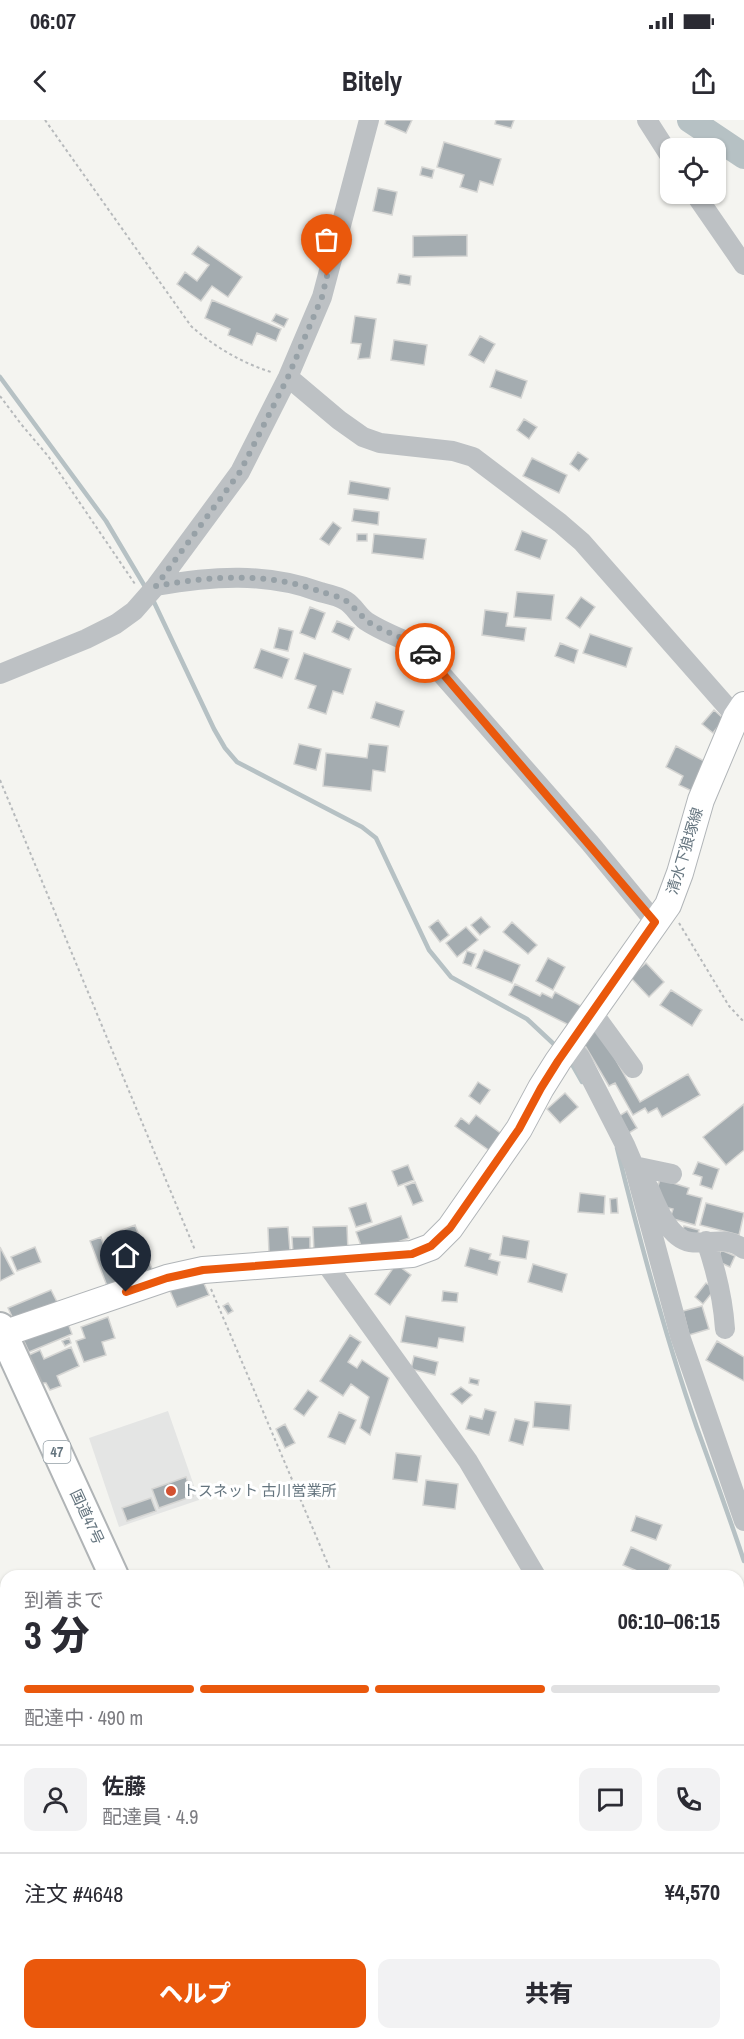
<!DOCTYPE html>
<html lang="ja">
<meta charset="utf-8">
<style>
body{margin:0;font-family:"Archivo Narrow","Noto Sans JP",sans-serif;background:#f2f2f3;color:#2b2b33;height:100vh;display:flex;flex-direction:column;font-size:22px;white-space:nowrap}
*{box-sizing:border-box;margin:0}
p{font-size:20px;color:#7c7c81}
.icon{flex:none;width:33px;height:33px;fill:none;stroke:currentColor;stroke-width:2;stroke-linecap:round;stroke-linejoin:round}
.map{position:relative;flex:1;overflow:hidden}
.details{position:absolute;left:0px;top:1450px;width:744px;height:470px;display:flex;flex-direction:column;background:#fff;border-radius:18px 18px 0 0;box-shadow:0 2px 4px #0004}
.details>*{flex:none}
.tools{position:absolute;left:660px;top:18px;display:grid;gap:12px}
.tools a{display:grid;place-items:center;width:66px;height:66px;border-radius:12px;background:#fff;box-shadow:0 2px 4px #0004;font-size:30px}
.pin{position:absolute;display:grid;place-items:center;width:51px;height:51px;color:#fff;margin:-62px -26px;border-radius:50% 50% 50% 0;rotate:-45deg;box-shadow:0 0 6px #0007}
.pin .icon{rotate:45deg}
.courier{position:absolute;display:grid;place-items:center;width:60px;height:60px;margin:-30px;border:4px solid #ea580c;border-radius:50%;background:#fff;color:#222;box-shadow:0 2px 8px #0007}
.summary em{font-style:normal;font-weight:800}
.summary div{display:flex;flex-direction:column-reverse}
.summary{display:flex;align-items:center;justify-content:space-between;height:102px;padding:0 24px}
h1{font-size:39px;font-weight:800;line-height:45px}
.bar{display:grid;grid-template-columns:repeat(4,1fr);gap:9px 6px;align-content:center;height:72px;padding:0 24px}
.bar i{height:8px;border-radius:4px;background:#e1e1e2}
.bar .selected{background:#ea580c}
.bar p{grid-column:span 4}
.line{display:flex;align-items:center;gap:15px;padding:0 24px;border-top:2px solid #e1e1e2}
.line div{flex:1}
.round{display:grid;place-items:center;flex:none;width:63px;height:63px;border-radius:12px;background:#f2f2f3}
.cta{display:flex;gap:12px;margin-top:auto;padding:12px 24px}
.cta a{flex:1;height:69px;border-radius:12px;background:#ea580c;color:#fff;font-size:24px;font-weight:800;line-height:69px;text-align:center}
.cta a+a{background:#f2f2f3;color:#2b2b33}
.status{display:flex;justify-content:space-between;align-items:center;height:42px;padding:0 30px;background:#fff;direction:ltr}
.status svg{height:16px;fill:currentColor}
header{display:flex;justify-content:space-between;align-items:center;height:78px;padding:0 24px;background:#fff;font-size:27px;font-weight:800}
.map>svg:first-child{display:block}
</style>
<div class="status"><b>06:07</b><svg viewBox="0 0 49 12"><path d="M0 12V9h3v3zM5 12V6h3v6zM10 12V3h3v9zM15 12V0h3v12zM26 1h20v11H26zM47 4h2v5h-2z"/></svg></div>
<header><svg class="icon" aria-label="back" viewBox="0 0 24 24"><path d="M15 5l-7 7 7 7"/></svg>Bitely<svg class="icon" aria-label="share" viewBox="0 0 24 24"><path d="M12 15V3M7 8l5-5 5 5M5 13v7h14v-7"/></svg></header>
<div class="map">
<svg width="744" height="1919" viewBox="0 0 744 1919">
<rect width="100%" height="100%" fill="#f4f4f0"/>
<!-- built -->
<path fill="#e4e5e4" d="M168 1291 199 1380 119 1407 89 1318Z
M340 1914H422L424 1919H343Z"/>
<!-- water -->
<path fill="#b6c1c4" d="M0 1762 6 1766V1884L0 1880Z
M34 1914H135L139 1919H38Z"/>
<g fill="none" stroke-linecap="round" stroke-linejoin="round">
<!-- stream -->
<path stroke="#b6c1c4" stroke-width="4.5" d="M0 257 106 401 147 470
M153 480 214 609 225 628 237 642 362 707 376 718 429 830 451 857 527 899 558 928
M570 941 582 962
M617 1028C640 1122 665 1216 697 1308 713 1352 729 1396 744 1441"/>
<!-- river -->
<path stroke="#b6c1c4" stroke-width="26" d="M690 0 744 36"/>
</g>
<!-- building -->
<path fill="#a4acb0" stroke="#d5d5d3" stroke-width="1.5" d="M386 0H412L406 13 385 4Z
M496 0H514L511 8 495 4Z
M444 22 501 39 493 65 480 61 477 72 460 67 464 55 437 47Z
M422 47 434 50 432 58 420 55Z
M378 68 397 72 392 95 373 91Z
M467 115V136L413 137V116Z
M198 126 242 157 228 177 212 166 201 181 177 164 185 152 197 161 209 145 192 134Z
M399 154 411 156 410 165 397 163Z
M212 180 281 209 276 221 257 213 252 225 228 215 230 209 205 198Z
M276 194 288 199 284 207 272 201Z
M355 196 376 199 370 238 358 239 361 224 351 223Z
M480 216 495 224 484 243 469 235Z
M394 220 427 225 424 245 391 240Z
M496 250 527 261 521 278 490 267Z
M524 299 537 307 529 319 517 310Z
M578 332 588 339 579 351 570 344Z
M532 338 567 355 559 373 523 356Z
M350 361 390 368 388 380 348 374Z
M354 389 379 392 378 405 352 401Z
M333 402 341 408 329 425 320 419Z
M522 411 547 420 540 439 515 430Z
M357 414H367V421H357Z
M374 414 426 419 423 439 372 433Z
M517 472 554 475 551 500 514 497Z
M581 477 595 487 580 508 566 498Z
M310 487 325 493 315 519 300 513Z
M485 490 508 493 506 506 526 508 524 521 482 515Z
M337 501 354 508 349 520 332 512Z
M279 508 293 511 288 531 274 528Z
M590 514 632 528 626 547 583 533Z
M560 523 578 530 574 543 555 536Z
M261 529 289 539 282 558 254 548Z
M304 533 351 549 343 574 333 571 326 594 308 588 316 566 295 559Z
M376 582 404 591 399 607 371 598Z
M714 590 724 599 713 613 702 604Z
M299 624 321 629 316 650 294 644Z
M369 624 388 626 385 652 373 650 371 671 323 666 326 633 367 638Z
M676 626 706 642 692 671 679 665 683 656 666 647Z
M481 797 490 807 480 815 471 805Z
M438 800 449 815 440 822 429 807Z
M512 802 537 825 528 834 503 812Z
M466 807 478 820 457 837 446 823Z
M484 830 520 845 512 863 476 848Z
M467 831 476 834 471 846 463 843Z
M548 838 565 847 553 870 536 861Z
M646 843 664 862 649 877 630 857Z
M515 864 540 876 542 873 552 878 555 872 583 887 573 907 509 875Z
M671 870 702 890 692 906 660 885Z
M598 909 640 982 688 954 700 975 662 997 657 988 648 993 645 988 633 995 615 963 609 966 581 919Z
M478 962 490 970 480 984 469 976Z
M565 973 578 987 560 1003 547 989Z
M744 984V1030L726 1045 703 1017Z
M627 991 637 1008 629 1013 619 996Z
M476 995 503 1015 490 1031 455 1006 461 998 469 1004Z
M698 1042 719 1049 712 1069 700 1065 702 1057 693 1054Z
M408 1045 414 1060 398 1066 392 1051Z
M660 1059 689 1068 687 1074 702 1078 695 1105 670 1098 673 1089 664 1087 656 1073Z
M415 1062 423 1081 413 1085 405 1066Z
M580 1073 605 1076 604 1094 578 1092Z
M617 1078 618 1093H611L610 1079Z
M366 1083 372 1102 356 1107 349 1088Z
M706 1083 744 1093 739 1115 700 1105Z
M401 1096 409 1118 364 1134 356 1112Z
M135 1105 143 1126 125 1133 117 1112Z
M347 1106 348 1132 314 1133 313 1107Z
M684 1106 699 1110 697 1117 682 1113Z
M288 1107 290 1131 269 1133 268 1108Z
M503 1116 529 1121 526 1139 500 1135Z
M101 1117 105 1129 116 1125 128 1158 107 1166 90 1121Z
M292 1117H310V1133L293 1134Z
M0 1127 14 1154 0 1161Z
M35 1127 41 1142 17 1151 11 1137Z
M470 1128 491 1134 489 1139 500 1142 497 1155 465 1146Z
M144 1130 153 1151 136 1158 127 1137Z
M721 1130 735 1136 730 1147 717 1141Z
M396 1144 411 1155 390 1185 375 1174Z
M533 1144 567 1154 562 1172 528 1162Z
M202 1159 209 1175 177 1187 170 1171Z
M706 1163 715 1169 703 1184 695 1177Z
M51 1170 57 1182 14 1201 8 1188Z
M443 1171 458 1173 457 1182 442 1181Z
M228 1183 233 1191 228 1194 223 1186Z
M702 1186 709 1209 689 1215 683 1191Z
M406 1196 465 1207 463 1222 439 1218 437 1228 401 1222Z
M108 1197 115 1218 102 1222 106 1235 84 1242 76 1221 85 1218 81 1207Z
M66 1198 72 1214 29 1232 22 1217Z
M350 1215 361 1222 348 1242 357 1248 362 1240 389 1258 370 1315 360 1308 369 1277 351 1264 343 1276 320 1261Z
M69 1218 71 1223 65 1226 62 1221Z
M717 1221 744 1237V1261L706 1240Z
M71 1227 79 1246 57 1256 61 1266 50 1270 46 1263H41L29 1235 40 1230 44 1239Z
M414 1236 438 1242 435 1255 411 1249Z
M470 1258 479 1260 478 1265 469 1263Z
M461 1267 472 1275 462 1284 451 1274Z
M308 1270 318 1277 304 1296 294 1289Z
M535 1282 571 1285 569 1310 533 1307Z
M485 1289 496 1292 489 1315 466 1309 470 1296 482 1299Z
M339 1292 356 1300 345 1324 328 1317Z
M515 1299 529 1302 523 1325 509 1321Z
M285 1304 295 1323 285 1328 276 1309Z
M396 1333 421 1336 417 1362 393 1359Z
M186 1357 193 1376 159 1388 152 1369Z
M426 1360 458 1364 455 1389 423 1385Z
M151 1378 156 1391 127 1401 122 1388Z
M636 1396 662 1405 656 1420 631 1411Z
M631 1427 671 1445 666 1456H649L623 1445Z
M395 1914H418L421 1919H386Z"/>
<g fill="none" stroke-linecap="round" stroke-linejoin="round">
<defs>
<path id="major" d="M3 1214 167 1158 203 1150 412 1134 431 1127 450 1108 519 1009 541 968 558 941 668 785 680 753 701 680 736 597 744 585"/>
<path id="highway" d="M0 1207 114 1456
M316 1914 319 1919"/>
</defs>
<!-- major casing -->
<use href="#major" stroke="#b1b5b8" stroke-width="28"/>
<!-- highway casing -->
<use href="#highway" stroke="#b0b4b6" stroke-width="32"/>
<!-- path -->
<path stroke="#b7babc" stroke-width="2" stroke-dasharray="3 3" stroke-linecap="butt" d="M45 0 191 206C213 226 242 243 271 252
M0 276 21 304 48 336 135 464
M0 660 195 1130
M679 803 729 886 744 902
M211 1169 333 1456
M589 1914 597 1919"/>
<!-- minor -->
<path stroke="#bdc1c4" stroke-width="20" d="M647 0 670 36
M695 74 744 145
M288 257 339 300 363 317 380 323 453 331 473 337 560 403 582 422 736 597
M156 466C212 456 266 452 320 472 328 474 339 476 346 481 354 486 358 495 366 501 381 511 399 518 416 525L590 723 655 802
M0 554 86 519 116 504 134 491 156 466 240 352 288 257 322 177 369 0
M593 893 633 948
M570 924 580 937 625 1025 634 1046 680 1216 744 1401
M634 1046 672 1054
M649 1068C656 1085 669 1119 690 1122 710 1125 724 1115 744 1129
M706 1121C716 1150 723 1178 725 1209
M324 1141 468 1341 536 1456
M738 1818 744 1829"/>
<!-- major -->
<use href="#major" stroke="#fff" stroke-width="26"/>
<!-- highway -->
<use href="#highway" stroke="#fff" stroke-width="28"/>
</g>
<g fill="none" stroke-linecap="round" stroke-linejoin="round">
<!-- done -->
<path stroke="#97a1a7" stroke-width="6" stroke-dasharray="0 10.8" d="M327 156 322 177 288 257 240 352 156 466C212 456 265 452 319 471 327 474 338 476 345 480 355 487 362 498 373 505 389 514 411 519 425 533"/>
<!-- route -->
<path stroke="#ea580c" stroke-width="8" d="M126 1172 167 1158 203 1150 412 1134 431 1126 450 1108 519 1009 541 968 558 941 655 802 425 533"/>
</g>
<!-- markers -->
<circle fill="#d35131" stroke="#fff" stroke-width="2" cx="171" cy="1371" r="6"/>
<g text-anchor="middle" stroke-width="6" stroke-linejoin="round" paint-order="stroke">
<!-- shield labels -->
<rect fill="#fff" stroke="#939ea5" stroke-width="1.5" x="43.5" y="1321" width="27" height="22" rx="4.5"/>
<g font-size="14" font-weight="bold" fill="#65757f">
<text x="57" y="1337">47</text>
</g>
<!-- street labels -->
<g font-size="15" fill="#65757f" stroke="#fff">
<text transform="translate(685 731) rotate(-73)" y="5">清水下狼塚線</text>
<text transform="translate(87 1397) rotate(65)" y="5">国道47号</text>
</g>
<!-- poi labels -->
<g font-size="15" fill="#65757f" stroke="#fff" text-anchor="start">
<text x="183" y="1376">トスネット 古川営業所</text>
</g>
</g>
</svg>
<div class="tools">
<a><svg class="icon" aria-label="locate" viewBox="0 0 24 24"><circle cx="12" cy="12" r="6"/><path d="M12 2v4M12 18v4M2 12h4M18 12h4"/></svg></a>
</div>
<div class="pin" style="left:327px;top:156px;background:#ea580c"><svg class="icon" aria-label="bag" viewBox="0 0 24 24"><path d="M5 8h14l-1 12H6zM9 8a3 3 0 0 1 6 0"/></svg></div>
<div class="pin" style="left:126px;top:1172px;background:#1f2937"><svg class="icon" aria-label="home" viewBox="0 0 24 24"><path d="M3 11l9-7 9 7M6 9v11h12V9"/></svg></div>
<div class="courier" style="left:425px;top:533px"><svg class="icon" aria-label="car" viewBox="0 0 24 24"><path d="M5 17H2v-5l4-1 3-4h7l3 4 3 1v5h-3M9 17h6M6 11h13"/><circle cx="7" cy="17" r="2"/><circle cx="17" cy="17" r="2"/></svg></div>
<section class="details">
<div class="summary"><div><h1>3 分</h1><p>到着まで</p></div><em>06:10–06:15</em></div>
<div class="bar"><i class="selected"></i><i class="selected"></i><i class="selected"></i><i></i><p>配達中 · 490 m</p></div>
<div class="line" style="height:108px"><a class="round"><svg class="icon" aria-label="person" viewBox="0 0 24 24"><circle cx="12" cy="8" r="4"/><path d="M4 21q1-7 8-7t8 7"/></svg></a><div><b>佐藤</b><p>配達員 · 4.9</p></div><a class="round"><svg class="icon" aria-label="chat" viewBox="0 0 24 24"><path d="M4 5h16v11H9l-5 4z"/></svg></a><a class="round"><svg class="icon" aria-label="phone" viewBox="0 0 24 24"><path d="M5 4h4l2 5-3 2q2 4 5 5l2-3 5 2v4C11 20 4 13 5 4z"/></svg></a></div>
<div class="line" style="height:78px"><div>注文 #4648</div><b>¥4,570</b></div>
<div class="cta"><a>ヘルプ</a><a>共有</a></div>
</section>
</div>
